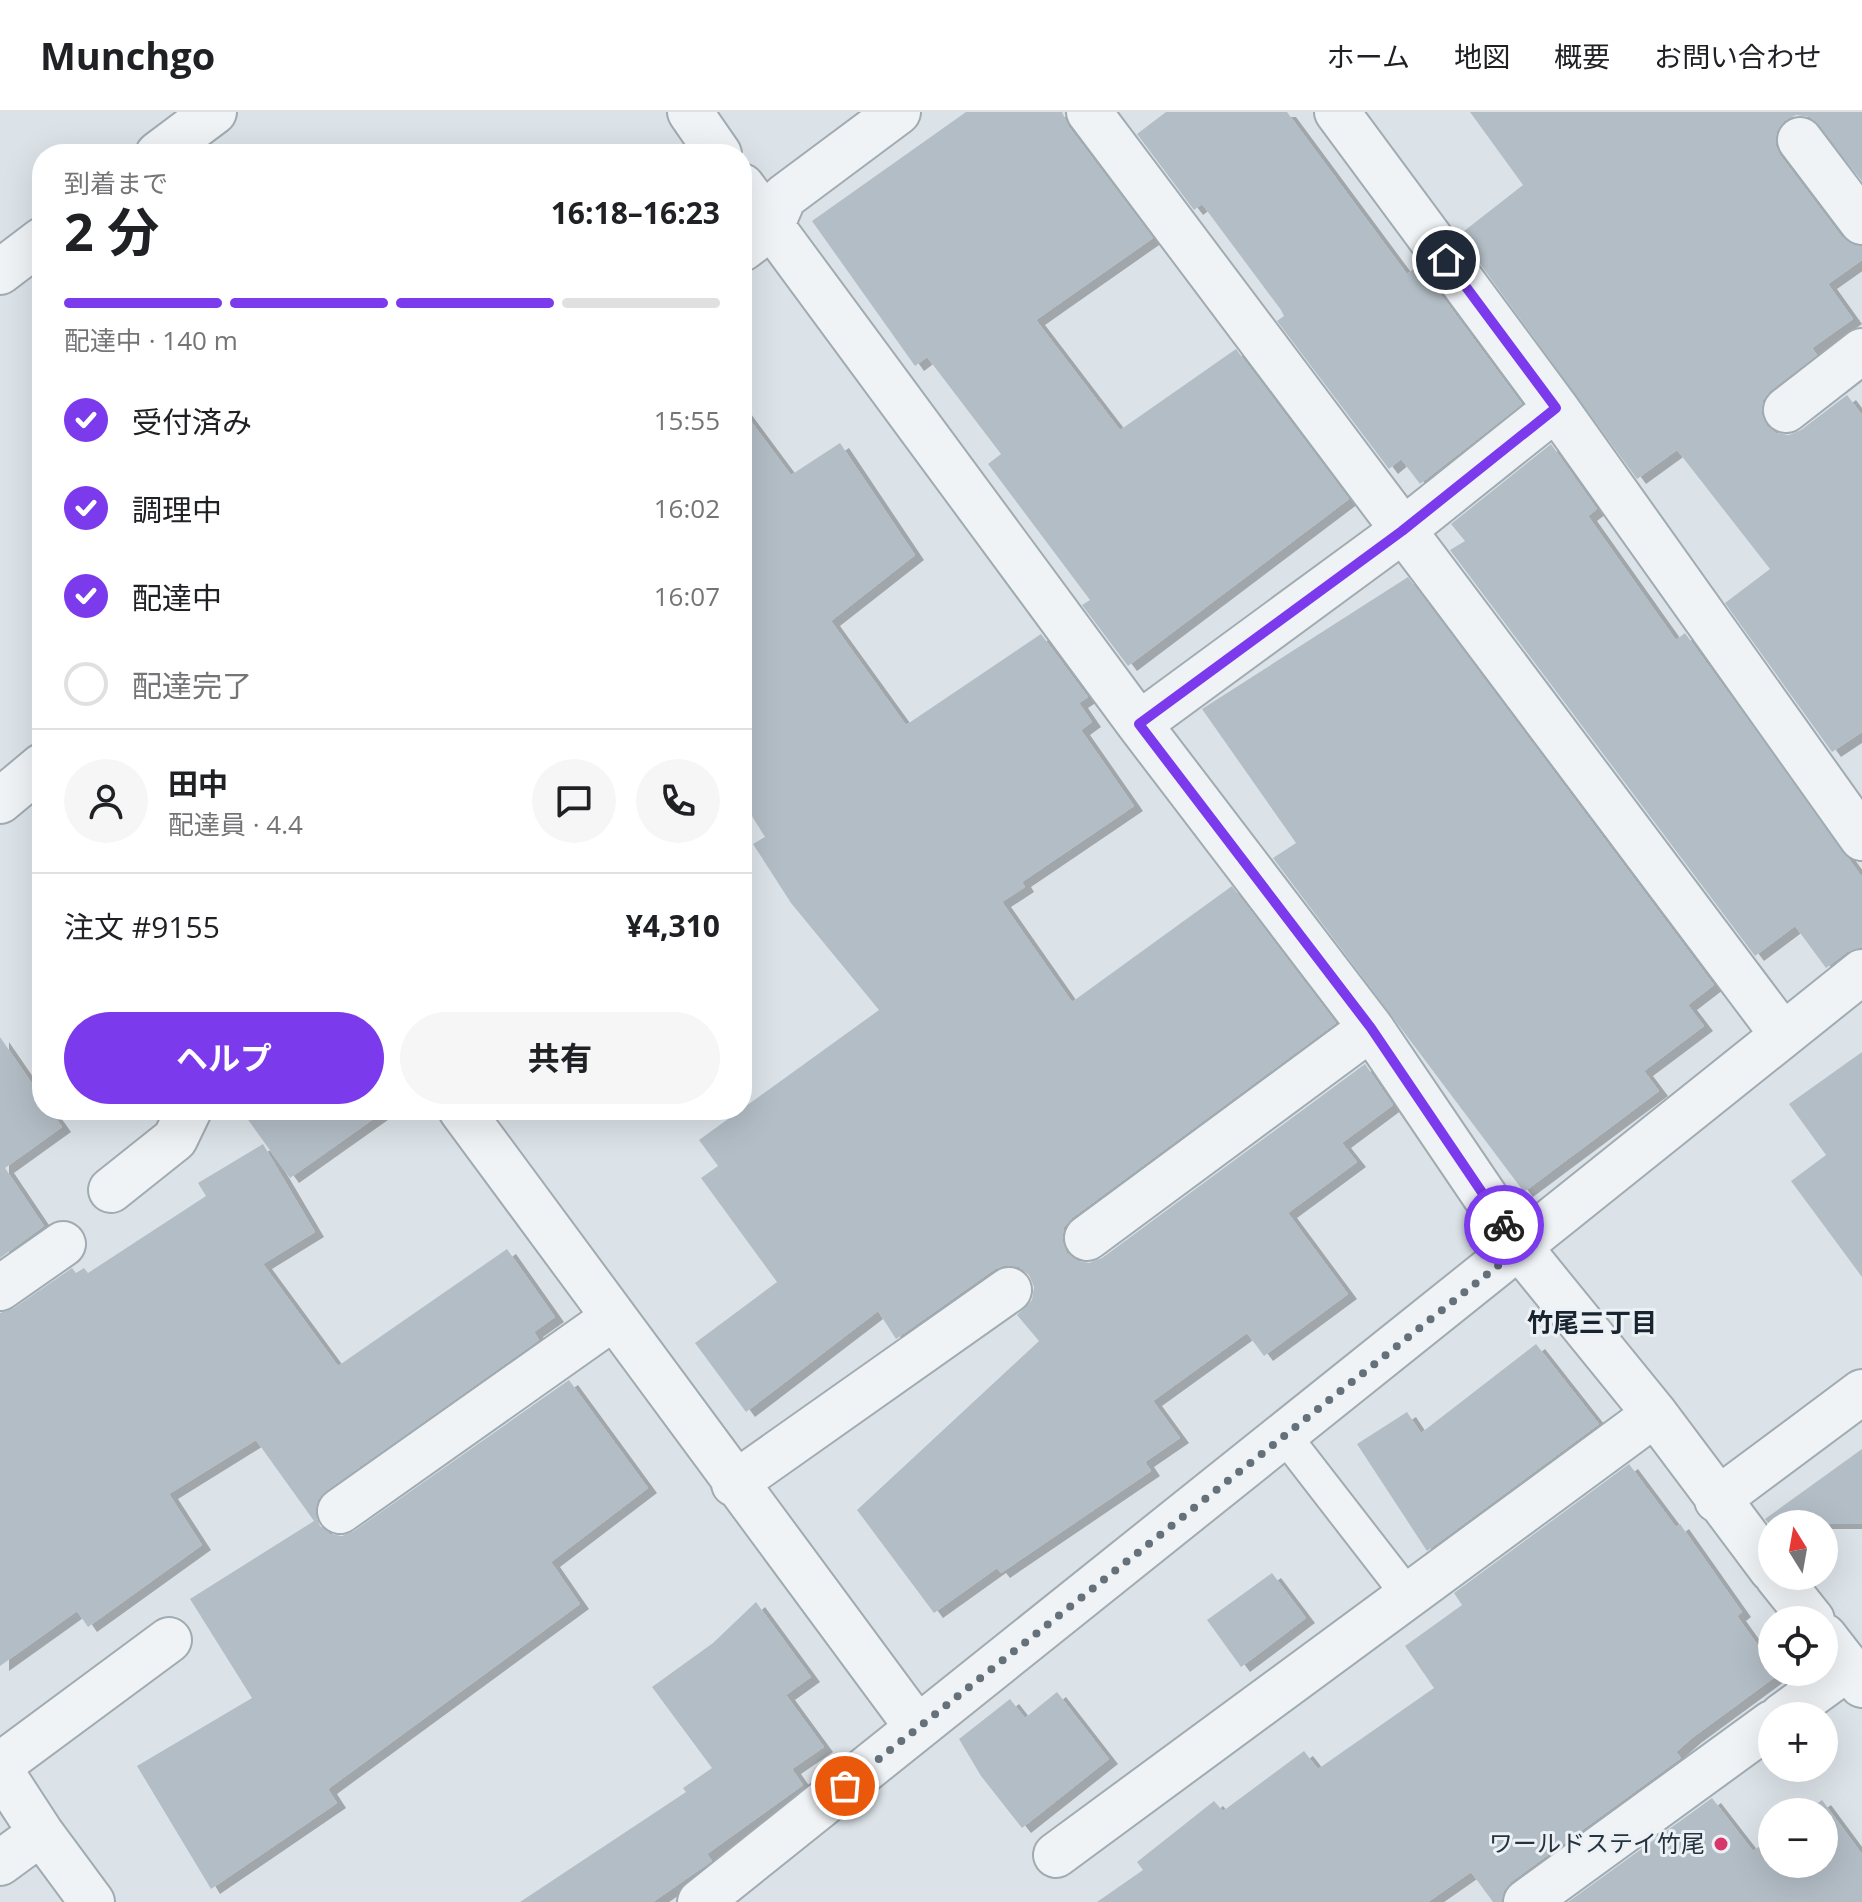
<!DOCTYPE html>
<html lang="ja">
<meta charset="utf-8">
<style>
body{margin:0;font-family:"Open Sans","Noto Sans JP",sans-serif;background:#f6f6f6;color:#202124;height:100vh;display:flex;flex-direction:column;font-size:30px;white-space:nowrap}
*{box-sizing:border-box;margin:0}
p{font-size:26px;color:#757577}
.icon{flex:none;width:44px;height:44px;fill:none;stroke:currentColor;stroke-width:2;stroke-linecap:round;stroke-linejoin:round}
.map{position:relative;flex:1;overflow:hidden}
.drawer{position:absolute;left:32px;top:32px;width:720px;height:976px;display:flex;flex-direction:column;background:#fff;border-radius:32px;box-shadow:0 8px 32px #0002}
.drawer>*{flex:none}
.needle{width:52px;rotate:349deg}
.fabs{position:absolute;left:1758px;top:1398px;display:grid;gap:16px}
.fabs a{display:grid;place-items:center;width:80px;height:80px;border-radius:50%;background:#fff;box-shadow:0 8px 32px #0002;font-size:40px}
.pin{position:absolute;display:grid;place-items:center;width:68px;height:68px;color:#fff;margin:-34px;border:4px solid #fff;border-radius:50%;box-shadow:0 2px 8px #0007}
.courier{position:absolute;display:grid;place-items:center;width:80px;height:80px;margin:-40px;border:6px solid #7c3aed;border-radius:50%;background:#fff;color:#222;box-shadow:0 2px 10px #0007}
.overview em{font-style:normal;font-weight:700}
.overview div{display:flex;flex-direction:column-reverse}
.overview{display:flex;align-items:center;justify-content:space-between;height:136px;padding:0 32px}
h1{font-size:52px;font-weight:700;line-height:60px}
.bar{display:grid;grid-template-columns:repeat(4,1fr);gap:12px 8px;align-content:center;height:96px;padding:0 32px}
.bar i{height:10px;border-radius:6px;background:#e0e0e0}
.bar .active{background:#7c3aed}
.bar p{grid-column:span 4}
.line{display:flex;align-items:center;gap:20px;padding:0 32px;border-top:2px solid #e0e0e0}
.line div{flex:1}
.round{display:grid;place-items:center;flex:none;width:84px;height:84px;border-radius:42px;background:#f6f6f6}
ol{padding:0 32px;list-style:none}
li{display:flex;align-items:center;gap:24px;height:88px}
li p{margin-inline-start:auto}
li .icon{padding:8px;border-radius:50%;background:#7c3aed;color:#fff;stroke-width:4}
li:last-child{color:#757577}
li i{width:44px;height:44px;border:4px solid #e0e0e0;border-radius:50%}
.primary-button{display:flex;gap:16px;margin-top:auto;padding:16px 32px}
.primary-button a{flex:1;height:92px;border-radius:48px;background:#7c3aed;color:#fff;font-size:32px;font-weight:700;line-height:92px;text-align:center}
.primary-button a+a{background:#f6f6f6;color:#202124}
header{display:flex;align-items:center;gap:48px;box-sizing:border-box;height:112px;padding:0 40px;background:#fff;border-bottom:2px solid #e0e0e0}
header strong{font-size:38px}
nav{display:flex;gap:44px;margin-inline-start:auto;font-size:28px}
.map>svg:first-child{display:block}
</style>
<header>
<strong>Munchgo</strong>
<nav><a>ホーム</a><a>地図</a><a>概要</a><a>お問い合わせ</a></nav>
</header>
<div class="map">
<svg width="1862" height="1790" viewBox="0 0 1862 1790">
<defs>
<filter id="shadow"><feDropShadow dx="9" dy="5" stdDeviation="0" flood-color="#0004"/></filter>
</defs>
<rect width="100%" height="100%" fill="#dce3e8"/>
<!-- building -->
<path fill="#b3bdc5" filter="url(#shadow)" d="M966 0H1062L1069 15 1153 126 1036 208 1120 318 1236 237 1349 387 1128 554 1082 493 1090 488 988 352 1001 342 927 245 915 254 812 109Z
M1166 0H1287L1407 162 1419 153 1522 292 1420 372 1401 347 1389 357 1277 209 1284 204 1281 198 1202 92 1194 98 1137 22Z
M1470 0H1862V69L1810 5 1796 3 1784 9 1777 19 1775 32 1780 43 1842 125 1862 134V148L1828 172 1853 207 1812 236 1817 243 1770 279 1763 288 1761 301 1767 314 1776 321 1789 323 1801 318 1847 283 1862 303V620L1832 640 1725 491 1770 457 1677 338 1637 367 1459 123 1523 73Z
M742 297 791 363 840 331 915 443 831 509 906 613 1041 522 1088 585 1079 591 1092 610 1081 618 1134 694 1022 770 1025 775 1002 790 1072 890 1232 774 1336 911 1072 1106 1064 1115 1062 1128 1067 1141 1078 1149 1089 1151 1102 1146 1365 952 1393 993 1342 1031 1357 1050 1288 1101 1348 1182 1264 1244 1247 1221 1153 1289 1180 1326 1145 1350 1151 1359 1001 1461 997 1456 934 1501 857 1398 1039 1229 1017 1203 1032 1188 1034 1175 1029 1163 1019 1155 1006 1153 995 1157 896 1227 878 1199 746 1300 695 1231 777 1170 701 1066 718 1054 699 1028 879 898 791 791 753 732 765 725 742 688Z
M1551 332 1597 397 1588 404 1676 528 1685 521 1862 765V836L1847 840 1826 856 1795 814 1755 844 1450 438 1465 429 1451 412Z
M1408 465 1714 873 1688 893 1704 914 1644 959 1659 979 1524 1080 1273 746 1296 731 1202 597Z
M0 925 42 986V998H50L62 1015 5 1056 44 1114 0 1146Z
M1862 940V1165L1791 1069 1826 1043 1789 992Z
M241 998H386L290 1066Z
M263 1032 315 1120 263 1152 338 1254 507 1137 555 1205 534 1220 539 1228 326 1379 318 1388 315 1400 320 1414 330 1422 342 1424 354 1419 569 1268 648 1376 551 1450 580 1492 328 1677 337 1691 211 1777 137 1654 252 1586 190 1487 314 1409 256 1328 169 1382 202 1433 88 1515 77 1499 0 1554V1201L14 1196 72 1156 76 1161 84 1156 88 1161 206 1084 198 1071Z
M1536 1232 1599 1312 1427 1439 1357 1332 1407 1300 1421 1321Z
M1862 1337V1412H1769L1765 1407Z
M1629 1352 1676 1415 1680 1412 1742 1500 1737 1504 1772 1553V1560L1779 1562 1692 1626 1676 1640 1681 1646 1511 1770 1504 1779 1501 1790H1493L1471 1760 1428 1790H1097L1143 1758 1137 1750 1214 1689 1223 1699 1304 1639 1318 1657 1434 1576 1405 1534 1462 1493 1454 1481Z
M1272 1461 1306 1506 1241 1555 1207 1508Z
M756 1490 811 1565 786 1583 824 1635 792 1657 803 1673 707 1742 712 1749 653 1790H520L686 1680 683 1676 712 1656 652 1575 713 1531Z
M1057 1580 1109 1647 1022 1716 981 1664 959 1627 1010 1587 1025 1606Z
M1712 1686 1753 1739 1772 1725V1752H1824V1700H1806L1822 1688 1862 1742V1790H1568Z"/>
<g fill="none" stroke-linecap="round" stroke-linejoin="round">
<defs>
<path id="lane" d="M1284 1323 1408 1483"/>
<path id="street" d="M690 0 719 42
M1089 0 1783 923
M1337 0 1556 296 1862 726
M1800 28 1862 110
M158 42 214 0
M742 74 1139 612 1371 916 1520 1136 1655 1302 1772 1458
M742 137 771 115 784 85 898 0
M0 160 42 128
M1786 298 1862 239
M1139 612 1402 419 1556 296
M0 689 42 654
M461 998 917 1615
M111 1078 175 1027 189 998
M1087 1126 1371 916
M0 1176 63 1132
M734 1372 1009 1178
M1717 1388 1862 1280
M340 1399 613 1206
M1777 1464 1812 1508
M1824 1524 1862 1573
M1782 1604 1849 1555
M0 1653 169 1528
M0 1658 41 1721 92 1790
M1056 1743 1655 1302
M0 1751 41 1721
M700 1790 1862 860
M1526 1790 1772 1611"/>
</defs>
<!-- lane casing -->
<use href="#lane" stroke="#a1abb2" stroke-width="36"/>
<!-- street casing -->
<use href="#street" stroke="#a1abb2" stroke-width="48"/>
<!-- lane -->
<use href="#lane" stroke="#eff3f6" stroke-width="32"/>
<!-- street -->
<use href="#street" stroke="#eff3f6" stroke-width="44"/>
</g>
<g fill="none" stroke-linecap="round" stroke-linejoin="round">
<!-- done -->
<path stroke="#65717a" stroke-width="8" stroke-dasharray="0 14.4" d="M845 1674 1520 1136 1504 1113"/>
<!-- route -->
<path stroke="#7c3aed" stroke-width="10" d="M1446 148 1556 296 1402 419 1139 612 1371 916 1504 1113"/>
</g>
<!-- markers -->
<circle fill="#d7376a" stroke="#ecf1f5" stroke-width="3" cx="1721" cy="1732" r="8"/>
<g text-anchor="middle" stroke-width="6" stroke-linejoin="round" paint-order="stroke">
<!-- poi labels -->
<g font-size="24" fill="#25333f" stroke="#ecf1f5" text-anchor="end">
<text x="1705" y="1740">ワールドステイ竹尾</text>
</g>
<!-- neighbourhood labels -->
<g font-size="26" font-weight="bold" fill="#18242f" stroke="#ecf1f5">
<text x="1592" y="1220">竹尾三丁目</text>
</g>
</g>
</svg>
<div class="fabs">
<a><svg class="needle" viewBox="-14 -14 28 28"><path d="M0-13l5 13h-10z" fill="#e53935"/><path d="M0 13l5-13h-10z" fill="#757577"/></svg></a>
<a><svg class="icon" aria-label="locate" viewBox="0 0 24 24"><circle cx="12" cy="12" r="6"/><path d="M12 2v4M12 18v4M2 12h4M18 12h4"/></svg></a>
<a>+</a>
<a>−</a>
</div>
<div class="pin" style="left:845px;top:1674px;background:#ea580c"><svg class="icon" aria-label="bag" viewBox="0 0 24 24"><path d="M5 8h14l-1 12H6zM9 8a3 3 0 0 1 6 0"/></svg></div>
<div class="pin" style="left:1446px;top:148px;background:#1f2937"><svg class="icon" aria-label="home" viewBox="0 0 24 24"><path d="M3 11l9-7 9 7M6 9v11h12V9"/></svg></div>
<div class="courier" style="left:1504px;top:1113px"><svg class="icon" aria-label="bike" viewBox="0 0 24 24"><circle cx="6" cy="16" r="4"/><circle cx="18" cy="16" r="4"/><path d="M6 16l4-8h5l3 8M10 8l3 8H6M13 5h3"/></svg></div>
<section class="drawer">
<div class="overview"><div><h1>2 分</h1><p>到着まで</p></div><em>16:18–16:23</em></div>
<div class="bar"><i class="active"></i><i class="active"></i><i class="active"></i><i></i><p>配達中 · 140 m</p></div>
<ol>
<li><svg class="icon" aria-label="check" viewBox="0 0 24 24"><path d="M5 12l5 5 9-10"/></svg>受付済み<p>15:55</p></li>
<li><svg class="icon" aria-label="check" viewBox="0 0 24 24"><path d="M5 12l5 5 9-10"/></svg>調理中<p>16:02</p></li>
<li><svg class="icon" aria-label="check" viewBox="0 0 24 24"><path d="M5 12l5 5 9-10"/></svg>配達中<p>16:07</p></li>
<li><i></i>配達完了</li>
</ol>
<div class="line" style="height:144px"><a class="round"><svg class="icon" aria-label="person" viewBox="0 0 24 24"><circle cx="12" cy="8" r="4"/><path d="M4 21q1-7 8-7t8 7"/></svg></a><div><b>田中</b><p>配達員 · 4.4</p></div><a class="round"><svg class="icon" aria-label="chat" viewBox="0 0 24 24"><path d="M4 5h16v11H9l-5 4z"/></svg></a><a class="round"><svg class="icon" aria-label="phone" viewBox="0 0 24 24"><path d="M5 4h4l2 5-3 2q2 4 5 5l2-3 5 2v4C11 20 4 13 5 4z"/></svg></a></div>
<div class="line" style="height:104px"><div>注文 #9155</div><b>¥4,310</b></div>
<div class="primary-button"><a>ヘルプ</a><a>共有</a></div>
</section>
</div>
